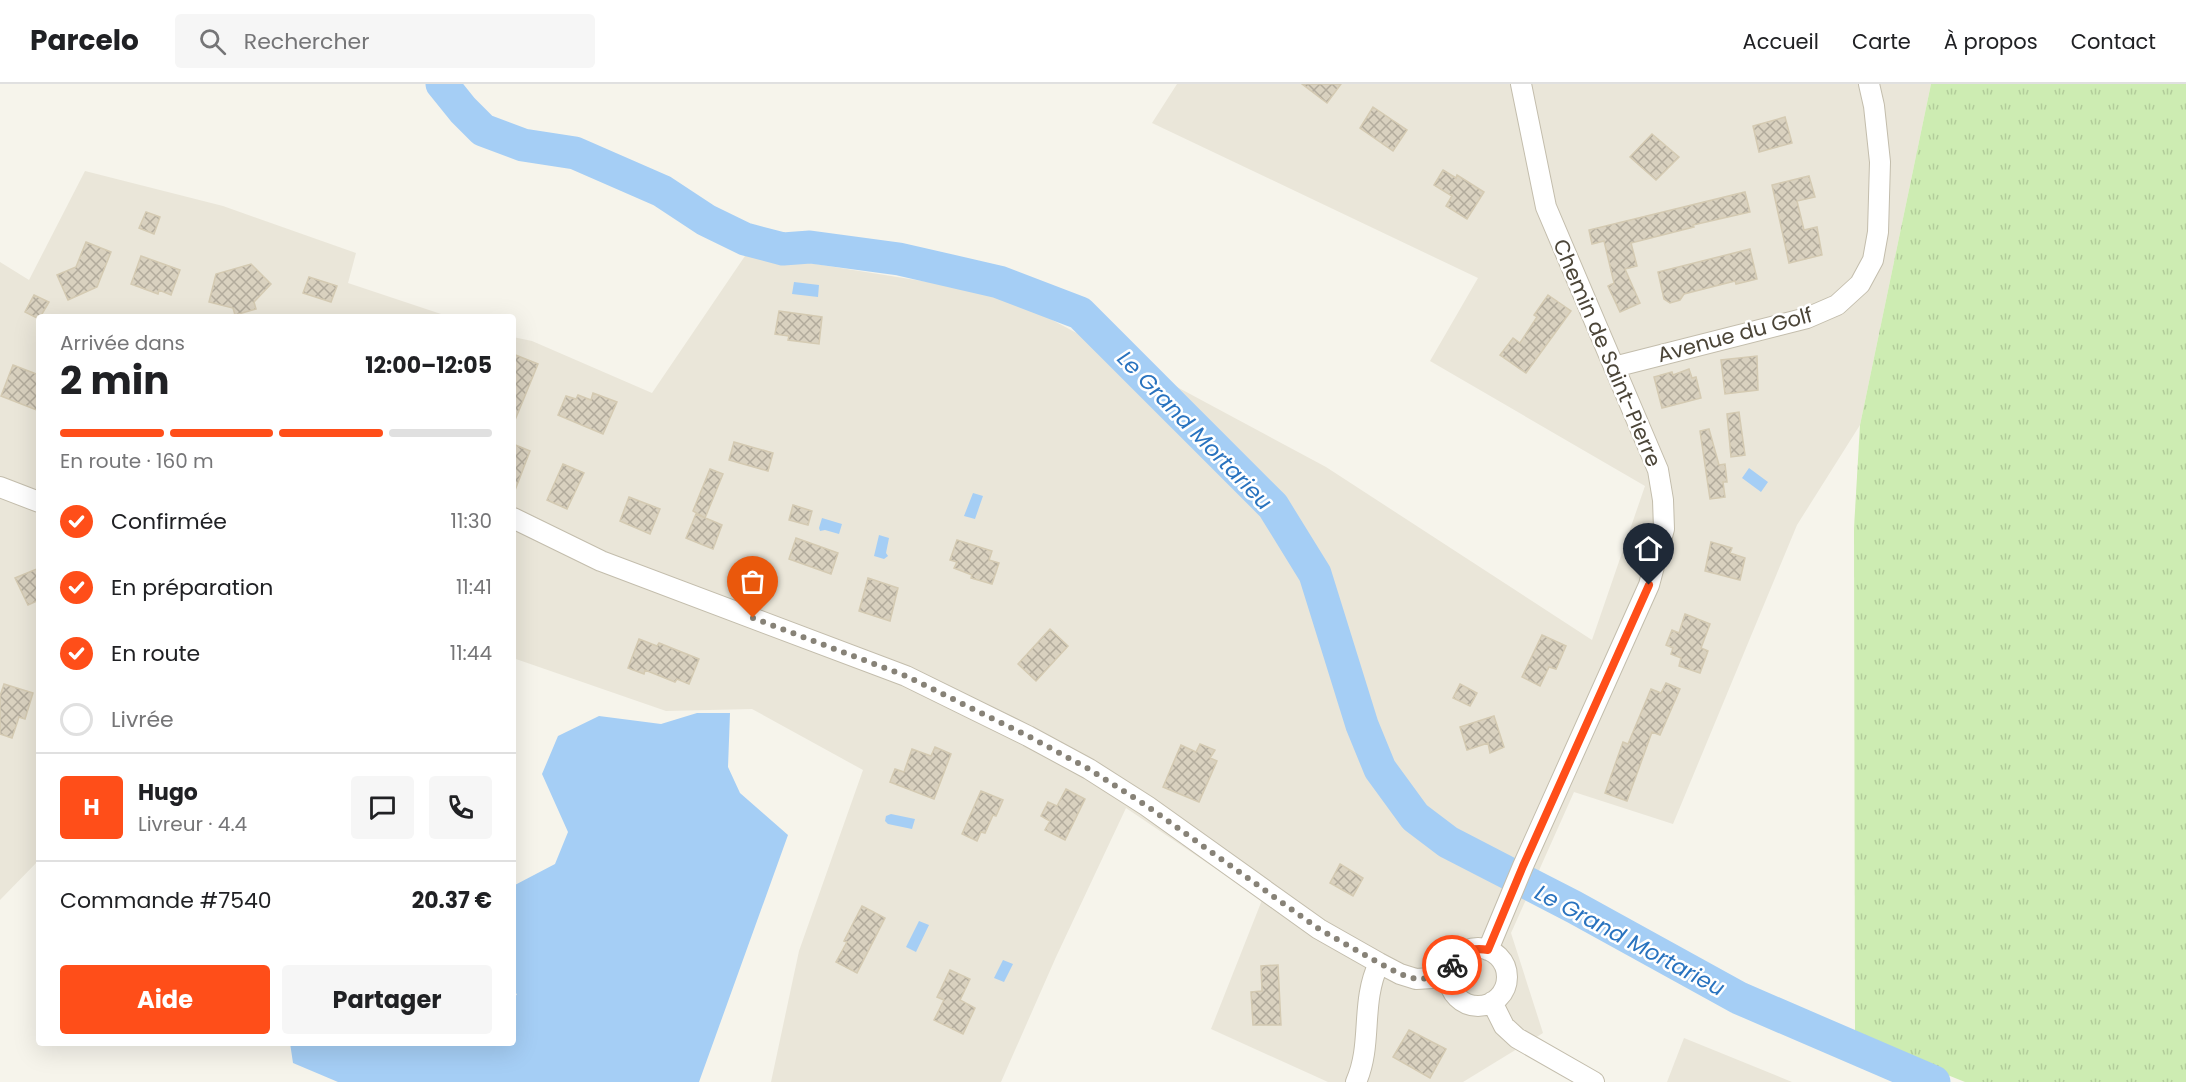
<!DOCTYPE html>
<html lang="fr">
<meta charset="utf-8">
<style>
body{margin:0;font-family:Poppins,sans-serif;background:#f6f6f6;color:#202124;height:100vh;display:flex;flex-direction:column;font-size:22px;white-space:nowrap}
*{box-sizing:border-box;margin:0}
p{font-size:20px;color:#757577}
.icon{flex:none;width:33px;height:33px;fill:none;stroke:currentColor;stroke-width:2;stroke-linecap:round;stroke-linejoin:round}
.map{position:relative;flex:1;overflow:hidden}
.details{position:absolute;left:36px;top:230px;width:480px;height:732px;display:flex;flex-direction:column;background:#fff;border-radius:6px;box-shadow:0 6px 24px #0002}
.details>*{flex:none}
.pin{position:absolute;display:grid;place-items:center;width:51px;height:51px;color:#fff;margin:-62px -26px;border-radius:50% 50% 50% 0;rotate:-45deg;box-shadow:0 0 6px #0007}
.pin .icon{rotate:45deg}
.courier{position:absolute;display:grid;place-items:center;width:60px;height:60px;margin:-30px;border:4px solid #ff4e19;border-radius:50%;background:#fff;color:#222;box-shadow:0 2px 8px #0007}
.headline em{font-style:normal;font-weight:700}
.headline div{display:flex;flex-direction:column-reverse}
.headline{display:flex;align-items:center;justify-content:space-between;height:102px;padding:0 24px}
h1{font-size:39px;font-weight:700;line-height:45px}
.bar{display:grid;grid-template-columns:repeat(4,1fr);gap:9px 6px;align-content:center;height:72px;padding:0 24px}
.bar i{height:8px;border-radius:4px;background:#e0e0e0}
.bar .current{background:#ff4e19}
.bar p{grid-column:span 4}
.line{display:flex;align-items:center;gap:15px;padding:0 24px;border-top:2px solid #e0e0e0}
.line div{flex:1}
.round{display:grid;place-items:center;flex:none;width:63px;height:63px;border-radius:6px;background:#f6f6f6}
ol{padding:0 24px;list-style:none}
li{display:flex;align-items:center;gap:18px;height:66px}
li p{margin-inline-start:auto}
li .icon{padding:6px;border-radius:50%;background:#ff4e19;color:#fff;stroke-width:4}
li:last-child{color:#757577}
li i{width:33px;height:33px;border:3px solid #e0e0e0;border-radius:50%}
.primary-button{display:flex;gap:12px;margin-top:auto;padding:12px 24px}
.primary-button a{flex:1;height:69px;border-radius:6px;background:#ff4e19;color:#fff;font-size:24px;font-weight:700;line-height:69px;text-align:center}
.primary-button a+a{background:#f6f6f6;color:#202124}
header{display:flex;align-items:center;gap:36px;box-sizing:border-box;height:84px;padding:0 30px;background:#fff;border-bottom:2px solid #e0e0e0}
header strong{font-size:28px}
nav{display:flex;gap:33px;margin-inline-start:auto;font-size:21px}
.search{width:420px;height:54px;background:#f6f6f6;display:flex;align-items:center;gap:15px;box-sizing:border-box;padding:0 21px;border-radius:6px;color:#757577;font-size:22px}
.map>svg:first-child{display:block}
</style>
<header>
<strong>Parcelo</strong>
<div class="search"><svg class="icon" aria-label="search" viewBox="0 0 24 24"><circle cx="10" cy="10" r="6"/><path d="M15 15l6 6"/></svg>Rechercher</div>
<nav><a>Accueil</a><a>Carte</a><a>À propos</a><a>Contact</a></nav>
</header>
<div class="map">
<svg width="2186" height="998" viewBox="0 0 2186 998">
<defs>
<pattern id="grass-tufts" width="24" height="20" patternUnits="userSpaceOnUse" patternTransform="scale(1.5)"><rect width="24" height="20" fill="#cdecb2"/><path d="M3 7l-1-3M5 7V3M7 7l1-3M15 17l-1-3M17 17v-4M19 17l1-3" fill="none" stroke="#b2cc9a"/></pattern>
<pattern id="building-cross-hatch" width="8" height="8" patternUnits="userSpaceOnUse" patternTransform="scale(1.5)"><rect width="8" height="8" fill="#d9d1bf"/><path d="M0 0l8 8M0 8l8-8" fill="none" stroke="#b2ab9c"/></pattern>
</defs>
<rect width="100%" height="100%" fill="#f6f4eb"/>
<!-- residential -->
<path fill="#eae6d9" d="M1177 0H1931L1860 341 1797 441 1673 740 1574 708 1511 849 1543 949 1463 998H1328L1211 945 1262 816 1126 724 1056 873 1001 998H771L799 867 863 686 752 625 666 627 513 574V253L532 257 652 309 747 169 1004 210 1326 383 1592 556 1645 402 1430 277 1478 194 1152 39Z
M85 87 223 122 356 169 348 199 447 232H39V776L0 816V178L29 196Z
M1684 954 1792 998H1667Z"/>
<!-- grass -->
<path fill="url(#grass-tufts)" d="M1931 0H2186V998H1965L1855 954 1854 444 1860 341Z"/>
<!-- water -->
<path fill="#a5cef5" d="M794 198 819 201 818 213 792 210Z
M1749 384 1768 398 1761 408 1742 394Z
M973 409 983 412 975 435 964 432Z
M822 434 842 440 839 450 825 446 820 447 819 444Z
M879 451 889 454 886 469 888 472 884 475 874 472Z
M697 629H730L728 683 740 709 788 751 699 998H338L293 979 290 959 513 958V916L517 910 513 908V802L555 780 568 748 542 690 558 652 599 632 661 640Z
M891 730 915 735 912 745 888 740 885 737 886 732Z
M919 837 929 841 916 868 906 863Z
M1003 876 1013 880 1004 898 994 894Z"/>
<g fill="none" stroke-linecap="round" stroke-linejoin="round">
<!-- river -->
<path stroke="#a5cef5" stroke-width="33" d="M442 0 463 26 483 46 523 61 575 69 662 107 706 136 745 155 783 165 810 163 899 175 999 198 1080 229 1273 422 1315 490 1362 641 1380 685 1415 733 1448 758 1574 823 1739 914 1934 998"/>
</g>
<!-- building -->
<path fill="url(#building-cross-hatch)" stroke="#d4cab2" stroke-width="1.5" d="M1302 0H1341L1327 19Z
M1373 23 1407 46 1393 67 1360 44Z
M1785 33 1792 59 1759 68 1753 42Z
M1652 50 1679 73 1656 96 1630 73Z
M1443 86 1456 94 1457 91 1484 108 1467 135 1446 122 1452 112 1434 101Z
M1809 92 1815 113 1797 117 1804 146 1817 143 1822 171 1789 179 1772 101Z
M1745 108 1750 128 1693 141 1694 143 1631 159 1637 182 1625 185 1640 219 1620 228 1608 202 1614 199 1604 157 1592 160 1589 146Z
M146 128 160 133 154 150 139 144Z
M86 158 111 168 97 203 68 216 57 191 76 183Z
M1750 165 1757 195 1736 200 1735 197 1684 210 1680 216 1670 219 1664 215 1658 188Z
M141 172 180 186 171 211 159 206 158 210 131 200Z
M251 180 271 200 254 218 256 225 235 231 233 224 209 218 216 190Z
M309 193 337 202 331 218 303 209Z
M34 211 49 218 39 235 25 228Z
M1548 211 1571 227 1526 289 1500 271 1513 254 1520 259 1537 233 1534 231Z
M779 227 822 233 819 260 788 256 789 252 775 250Z
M513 270 538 280 513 341Z
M1757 272 1758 306 1725 310 1721 276Z
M13 281 39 291V327L1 312Z
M1689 285 1692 294 1696 293 1701 314 1662 324 1654 293 1672 288 1673 291Z
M593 309 617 318 603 350 558 331 566 312 576 315 578 311 591 316Z
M1739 328 1745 371 1731 373 1727 330Z
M1709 345 1719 381 1725 380 1727 398H1723L1725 413 1710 415 1700 347Z
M734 358 773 369 768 387 729 376Z
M513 360 530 367 514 409H513Z
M563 380 584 389 567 425 547 416Z
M710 385 723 390 705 434 693 427Z
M629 413 660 425 650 450 620 437Z
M793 421 812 427 808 441 789 436Z
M696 430 722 441 713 465 686 454Z
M796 454 838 469 831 490 789 475Z
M957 456 992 467 989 476 999 479 992 500 971 494 972 491 954 484 957 478 950 476Z
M1711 458 1732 464 1730 469 1745 474 1740 496 1705 487Z
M39 484V516L28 521 15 494Z
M868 494 898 504 890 537 859 527Z
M1685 530 1710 540 1701 564 1708 567 1700 589 1679 582 1681 574 1671 570 1673 564 1666 561 1672 546 1679 549Z
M1050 545 1068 562 1036 597 1018 580Z
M1542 551 1566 562 1556 585 1549 583 1540 602 1522 593Z
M639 555 657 562 659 559 699 575 689 600 677 595 675 598 645 586 644 590 628 584Z
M1666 599 1680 605 1660 651 1652 648 1627 717 1605 709 1623 658 1628 660 1651 605 1661 609Z
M4 600 33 609 25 635 19 633 12 654 0 650V612Z
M1460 600 1477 609 1470 622 1453 614Z
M1494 632 1504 663 1490 669 1488 659 1467 666 1460 643Z
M1200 660 1215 666 1210 674 1217 677 1199 718 1163 703 1181 661 1196 668Z
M935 663 951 670 934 715 890 698 895 685 904 688 912 665 931 672Z
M1066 705 1085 715 1065 756 1045 746 1050 737 1041 732 1048 718 1057 722Z
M981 707 1003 716 996 732 993 731 985 749 981 748 977 757 962 750Z
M1340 780 1363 794 1353 812 1330 799Z
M862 822 885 834 857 889 836 878 847 858 844 857Z
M1278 881 1281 941H1253L1251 908 1262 907 1261 882Z
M950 886 970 895 960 916 975 924 963 950 934 936 944 916 937 913Z
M1409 946 1446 965 1430 994 1393 973Z"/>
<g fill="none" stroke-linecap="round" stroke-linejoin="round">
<defs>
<path id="minor" d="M1614 283 1807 234 1837 221 1860 200 1873 176 1878 148 1880 78 1874 22 1869 0
M0 403 39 418
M513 434 601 477 906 592 1028 652 1089 685 1147 722 1319 845 1379 879 1400 890 1416 895 1449 893
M1449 893a29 29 0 1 1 58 0a29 29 0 1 1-58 0Z
M1488 866 1523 782 1649 501 1664 445 1663 416 1658 386 1546 123 1521 0
M1492 918 1504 942 1517 954 1594 998
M1356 998C1373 960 1360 919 1379 879"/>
</defs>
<!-- minor casing -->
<use href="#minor" stroke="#c3bdac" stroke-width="22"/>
<!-- minor -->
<use href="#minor" stroke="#fff" stroke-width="20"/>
</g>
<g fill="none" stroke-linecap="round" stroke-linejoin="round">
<!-- done -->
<path stroke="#878277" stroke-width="6" stroke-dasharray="0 10.8" d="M753 534 906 592 1028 652 1089 685 1147 722 1319 845 1379 879 1400 890 1416 895 1449 893 1452 881"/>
<!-- route -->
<path stroke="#ff4e19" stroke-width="8" d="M1452 881C1460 867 1472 863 1488 866L1523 782 1649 501"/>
</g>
<g text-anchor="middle" stroke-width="5" stroke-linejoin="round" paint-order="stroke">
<!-- street labels -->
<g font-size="21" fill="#4b4538" stroke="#fff">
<text transform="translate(1735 251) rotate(-15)" y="7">Avenue du Golf</text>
<text transform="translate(1607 269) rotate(67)" y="7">Chemin de Saint-Pierre</text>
</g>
<!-- water labels -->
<g font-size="22" font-style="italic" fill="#2973bf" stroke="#fff">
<text transform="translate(1195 346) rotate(46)" y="8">Le Grand Mortarieu</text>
<text transform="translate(1630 856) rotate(28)" y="8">Le Grand Mortarieu</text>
</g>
</g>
</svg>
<div class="pin" style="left:753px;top:534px;background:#ea580c"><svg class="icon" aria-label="bag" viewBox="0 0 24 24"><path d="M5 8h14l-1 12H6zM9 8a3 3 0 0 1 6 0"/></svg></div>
<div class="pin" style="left:1649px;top:501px;background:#1f2937"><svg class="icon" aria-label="home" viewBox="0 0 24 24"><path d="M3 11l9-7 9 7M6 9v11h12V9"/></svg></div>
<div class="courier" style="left:1452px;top:881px"><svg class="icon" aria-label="bike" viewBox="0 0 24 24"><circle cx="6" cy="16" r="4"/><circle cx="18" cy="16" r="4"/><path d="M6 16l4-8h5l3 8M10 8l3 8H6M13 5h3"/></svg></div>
<section class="details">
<div class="headline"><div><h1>2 min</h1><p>Arrivée dans</p></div><em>12:00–12:05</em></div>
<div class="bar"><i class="current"></i><i class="current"></i><i class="current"></i><i></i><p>En route · 160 m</p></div>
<ol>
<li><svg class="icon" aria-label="check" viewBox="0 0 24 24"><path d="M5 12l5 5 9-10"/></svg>Confirmée<p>11:30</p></li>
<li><svg class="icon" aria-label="check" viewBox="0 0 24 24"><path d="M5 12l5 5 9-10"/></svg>En préparation<p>11:41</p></li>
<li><svg class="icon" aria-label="check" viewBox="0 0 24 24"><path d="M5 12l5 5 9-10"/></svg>En route<p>11:44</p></li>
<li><i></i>Livrée</li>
</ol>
<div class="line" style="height:108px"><b class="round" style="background:#ff4e19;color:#fff">H</b><div><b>Hugo</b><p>Livreur · 4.4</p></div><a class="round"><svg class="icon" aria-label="chat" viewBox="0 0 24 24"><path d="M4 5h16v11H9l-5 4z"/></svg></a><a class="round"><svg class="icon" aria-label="phone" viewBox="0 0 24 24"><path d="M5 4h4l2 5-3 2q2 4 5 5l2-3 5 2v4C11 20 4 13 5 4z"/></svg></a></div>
<div class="line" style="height:78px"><div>Commande #7540</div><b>20.37 €</b></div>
<div class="primary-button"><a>Aide</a><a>Partager</a></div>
</section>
</div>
